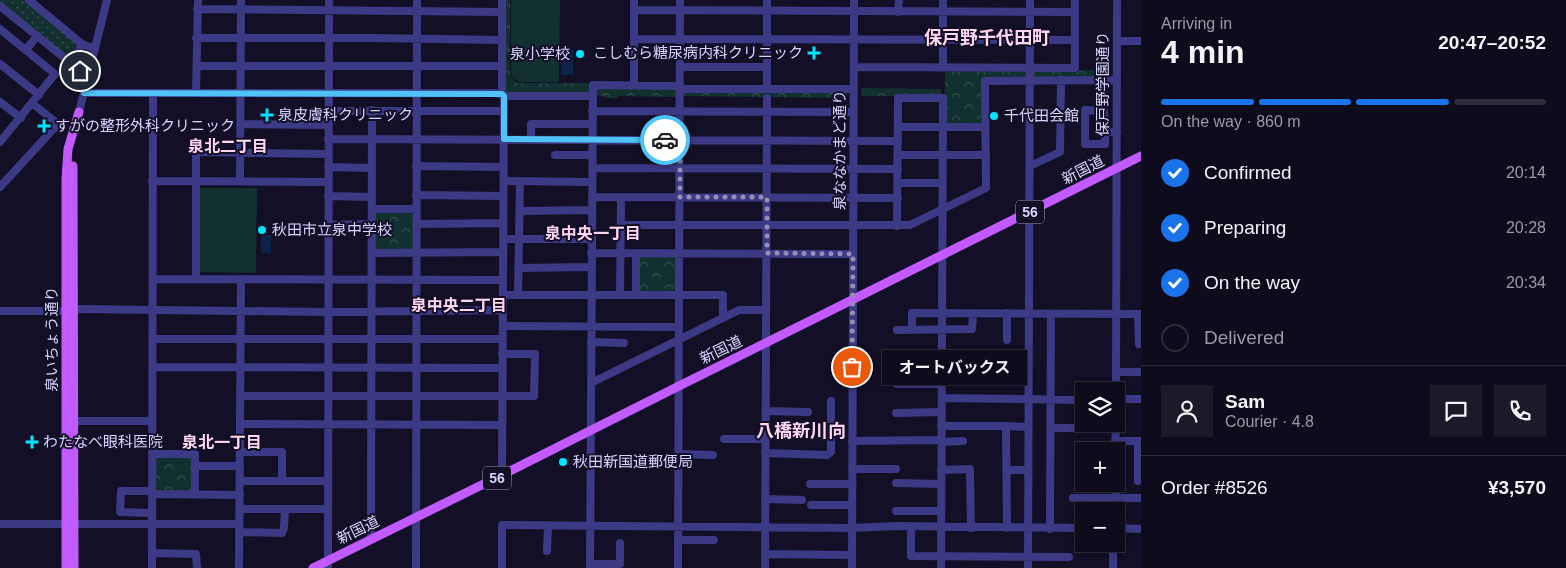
<!DOCTYPE html>
<meta charset="utf-8">
<style>
body{margin:0;font-family:Helvetica,"Noto Sans JP",sans-serif;background:#1c1929;color:#f1f3f6;height:100vh;display:flex;flex-direction:column;font-size:19px;white-space:nowrap}
*{box-sizing:border-box;margin:0}
p{font-size:16px;color:#9b9ba3}
.icon{flex:none;width:28px;height:28px;fill:none;stroke:currentColor;stroke-width:2;stroke-linecap:round;stroke-linejoin:round}
.map{position:relative;flex:1;overflow:hidden}
.sheet{display:flex;flex-direction:column;background:#0e0b1c;width:425px}
.sheet>*{flex:none}
.controls{position:absolute;left:1075px;top:382px;display:grid;gap:10px}
.controls a{display:grid;place-items:center;width:50px;height:50px;border-radius:0px;background:#0e0b1c;box-shadow:0 2px 8px #0003,0 0 0 1px #2e2b3b;font-size:25px}
.pin{position:absolute;display:grid;place-items:center;width:42px;height:42px;color:#fff;margin:-21px;border:2px solid #fff;border-radius:50%;box-shadow:0 1px 5px #0007}
.courier{position:absolute;display:grid;place-items:center;width:50px;height:50px;margin:-25px;border:4px solid #4fc3f7;border-radius:50%;background:#fff;color:#222;box-shadow:0 1px 6px #0007}
.bubble{position:absolute;height:35px;border-radius:0px;background:#0e0b1c;box-shadow:0 2px 8px #0003,0 0 0 1px #2e2b3b;font-size:16px;font-weight:700;line-height:35px;text-align:center}
.headline em{font-style:normal;font-weight:700}
.headline div{display:flex;flex-direction:column-reverse}
.headline{display:flex;align-items:center;justify-content:space-between;height:85px;padding:0 20px}
h1{font-size:32px;font-weight:700;line-height:38px}
.bar{display:grid;grid-template-columns:repeat(4,1fr);gap:8px 5px;align-content:center;height:60px;padding:0 20px}
.bar i{height:6px;border-radius:4px;background:#2e2b3b}
.bar .current{background:#1a73e8}
.bar p{grid-column:span 4}
.line{display:flex;align-items:center;gap:12px;padding:0 20px;border-top:1px solid #2e2b3b}
.line div{flex:1}
.round{display:grid;place-items:center;flex:none;width:52px;height:52px;border-radius:0px;background:#1c1929}
ol{padding:0 20px;list-style:none}
li{display:flex;align-items:center;gap:15px;height:55px}
li p{margin-inline-start:auto}
li .icon{padding:5px;border-radius:50%;background:#1a73e8;color:#fff;stroke-width:4}
li:last-child{color:#9b9ba3}
li i{width:28px;height:28px;border:2px solid #2e2b3b;border-radius:50%}
main{display:flex;flex:1;min-height:0}
.map>svg:first-child{display:block}
</style>
<main>
<div class="map">
<svg width="1141" height="568" viewBox="0 0 1141 568">
<defs>
<pattern id="grass-dots" width="8" height="8" patternUnits="userSpaceOnUse" patternTransform="scale(1.25)"><rect width="8" height="8" fill="#12302f"/><path d="M2 2h.1M6 6h.1" fill="none" stroke="#344d4e" stroke-width="1.8" stroke-linecap="round"/></pattern>
<pattern id="forest-crowns" width="20" height="18" patternUnits="userSpaceOnUse" patternTransform="scale(1.25)"><rect width="20" height="18" fill="#12302f"/><path d="M2 6a3 3 0 1 1 6 0M12 15a3 3 0 1 1 6 0" fill="none" stroke="#344d4e"/></pattern>
</defs>
<rect width="100%" height="100%" fill="#130f26"/>
<!-- grass -->
<path fill="url(#grass-dots)" d="M0 0H26L77 43 74 54 65 55 0 5Z"/>
<!-- forest -->
<path fill="url(#forest-crowns)" d="M503 0H510V75L517 83H591L678 89 677 97 619 96 618 98C609 99 600 95 590 95 561 94 532 94 503 94Z
M1111 70V75L1109 77 983 78 982 122 980 124H946L944 123 945 72Z
M861 88 941 89V96H861Z
M682 90 847 91V98L682 96Z
M374 212 414 213V250L375 251Z
M676 255 677 292 639 293 638 256Z
M192 456 193 491 155 492V457Z"/>
<!-- pitch -->
<path fill="#12302f" d="M511 0H560L559 82H518L511 75Z
M200 188H257L256 273 199 272Z"/>
<!-- water -->
<path fill="#0c2248" d="M561 50H573V75H561Z
M261 235H271V254L261 253Z"/>
<g fill="none" stroke-linecap="round" stroke-linejoin="round">
<!-- minor -->
<path stroke="#3d3a85" stroke-width="8" d="M29 0 82 44 95 49
M634 0V85
M943 0V68
M0 6 72 64 88 78
M197 9 502 12
M634 10 1075 12
M898 12 899 0
M0 29 55 74 0 142
M196 38H373L502 40
M634 39 1075 40
M1117 41H1141
M26 50 37 36
M0 64 39 95
M72 64 82 44
M197 66H502
M680 67H767
M854 67 1075 68V0
M680 89H854
M767 89V0
M84 93H495L502 94 504 96H593
M196 93 198 0
M502 94V0
M0 102 21 118
M328 111H504
M592 111 854 112
M79 112 107 0
M241 124 328 125
M898 127H985
M1105 132 1104 111 1085 110V144H1105V132H1117
M328 139 898 141
M531 139V124H592
M555 155H592
M898 155H986
M416 166 504 167
M1030 166 1060 152 1061 80
M328 167 372 168
M592 168 898 169
M152 181 328 182
M240 181 241 0
M504 181 592 182
M898 183H942
M0 187 58 124 32 103
M416 195 503 196
M328 196 371 197
M592 197 898 198
M372 209H416
M520 211 592 210
M416 224 503 223
M328 225 372 224
M621 225H910L986 188 985 81 1117 80
M897 226 898 98H943L941 568
M503 239H591
M372 253 502 252
M591 253 853 254
M518 268 592 267
M153 279 503 280
M196 279V152L328 154
M503 295H723V318
M518 295 520 182
M620 295 621 197
M636 295V254
M0 311H73L79 309 328 312 503 310
M1138 314 1139 344H1141
M912 324V313L1141 314
M503 326 679 327
M897 330 972 329 973 314
M153 339H502
M1007 340V313
M591 342 624 343
M899 356H1028
M153 367 502 368
M942 371 977 372
M1117 372H1141
M1002 377V356
M591 383 739 310H766
M897 384H942
M1116 391 1117 0
M240 396H534L535 354H502
M942 398 1084 400
M1116 399H1141
M766 411 808 412
M896 413 942 412
M68 421H152
M240 424 502 425
M941 426H1006L1007 528
M1006 426 1028 427
M1051 428H1116
M724 439H766
M852 441 941 440
M1115 441H1141
M1138 441V481
M941 442 963 441
M1115 451 1116 424
M240 452H282V481
M765 453 827 455 831 452V401
M152 454H195V494
M679 454 713 455
M195 466H240
M852 469H896
M941 470 970 469 971 528
M1006 470H1028
M502 475 504 96
M240 481H328
M896 483 941 484
M810 484H852
M1116 484V511
M152 494 240 495
M1073 498H1141
M765 499 802 500
M811 505H852
M240 509H328
M896 511H941
M152 513 120 512 121 491H152
M0 524H239
M911 527V556L1069 557
M1116 528 1141 529
M1050 529 1051 314
M239 532 282 533 284 528 285 509
M371 539 372 110
M678 540H714
M547 551 548 526
M152 553 196 554 197 568
M765 554 852 555
M590 564H620V543
M152 568 153 93
M239 568 241 279
M328 568 329 0
M416 568 417 0
M502 568V525L852 528 896 526 1084 528
M590 568 593 85 680 86
M678 568 680 0
M765 568 767 98
M852 568 854 0
M1028 568 1030 0
M1113 568V544"/>
<!-- major -->
<path stroke="#c25bff" stroke-width="9" d="M73 166 74 568
M66 568V179L68 149 79 112
M313 568 502 475 679 386 1141 156"/>
</g>
<g fill="none" stroke-linecap="round" stroke-linejoin="round">
<!-- done -->
<path stroke="#948fb3" stroke-width="5" stroke-dasharray="0 9" d="M665 140H680V197H767V253L853 254 852 367"/>
<!-- route -->
<path stroke="#4fc3f7" stroke-width="6" d="M80 71 88 78 84 93 502 94 504 96V139L665 140"/>
</g>
<!-- markers -->
<g fill="#00e5ff" stroke="#130f26" stroke-width="2">
<path d="M811.5 45.5h5v5h5v5h-5v5h-5v-5h-5v-5h5z"/>
<circle cx="580" cy="54" r="5"/>
<path d="M264.5 107.5h5v5h5v5h-5v5h-5v-5h-5v-5h5z"/>
<circle cx="994" cy="116" r="5"/>
<path d="M41.5 118.5h5v5h5v5h-5v5h-5v-5h-5v-5h5z"/>
<circle cx="262" cy="230" r="5"/>
<path d="M29.5 434.5h5v5h5v5h-5v5h-5v-5h-5v-5h5z"/>
<circle cx="563" cy="462" r="5"/>
</g>
<g text-anchor="middle" stroke-width="4" stroke-linejoin="round" paint-order="stroke">
<!-- shield labels -->
<g fill="#130f26" stroke="#9e99be" stroke-width="1">
<rect x="1016" y="200.5" width="28" height="23" rx="4"/>
<rect x="483" y="466.5" width="28" height="23" rx="4"/>
</g>
<g font-size="14" font-weight="bold" fill="#d9d4ff">
<text x="1030" y="217">56</text>
<text x="497" y="483">56</text>
</g>
<!-- poi labels -->
<g font-size="15" fill="#d9d4ff" stroke="#130f26" text-anchor="start">
<text x="803" y="58" text-anchor="end">こしむら糖尿病内科クリニック</text>
<text x="570" y="59" text-anchor="end">泉小学校</text>
<text x="278" y="120">泉皮膚科クリニック</text>
<text x="1004" y="121">千代田会館</text>
<text x="55" y="131">すがの整形外科クリニック</text>
<text x="272" y="235">秋田市立泉中学校</text>
<text x="43" y="447">わたなべ眼科医院</text>
<text x="573" y="467">秋田新国道郵便局</text>
</g>
<!-- street labels -->
<g font-size="15" fill="#d9d4ff" stroke="#130f26">
<text transform="translate(1103 84) rotate(-90)" y="5">保戸野学園通り</text>
<text transform="translate(840 150) rotate(-90)" y="5">泉ななかまど通り</text>
<text transform="translate(1083 170) rotate(-27)" y="5">新国道</text>
<text transform="translate(52 339) rotate(-90)" y="5">泉いちょう通り</text>
<text transform="translate(721 350) rotate(-26)" y="5">新国道</text>
<text transform="translate(358 530) rotate(-26)" y="5">新国道</text>
</g>
<!-- neighbourhood labels -->
<g font-size="16" font-weight="bold" fill="#ffd6f0" stroke="#130f26">
<text x="228" y="152">泉北二丁目</text>
<text x="593" y="239">泉中央一丁目</text>
<text x="459" y="311">泉中央二丁目</text>
<text x="222" y="448">泉北一丁目</text>
</g>
<!-- quarter labels -->
<g font-size="18" font-weight="bold" fill="#ffd6f0" stroke="#130f26">
<text x="987" y="44">保戸野千代田町</text>
<text x="801" y="437">八橋新川向</text>
</g>
</g>
</svg>
<div class="controls">
<a><svg class="icon" aria-label="layers" viewBox="0 0 24 24"><path d="M12 4l9 5-9 5-9-5zM3 14l9 5 9-5"/></svg></a>
<a>+</a>
<a>−</a>
</div>
<div class="pin" style="left:852px;top:367px;background:#ea580c"><svg class="icon" aria-label="bag" viewBox="0 0 24 24"><path d="M5 8h14l-1 12H6zM9 8a3 3 0 0 1 6 0"/></svg></div>
<div class="pin" style="left:80px;top:71px;background:#1f2937"><svg class="icon" aria-label="home" viewBox="0 0 24 24"><path d="M3 11l9-7 9 7M6 9v11h12V9"/></svg></div>
<div class="courier" style="left:665px;top:140px"><svg class="icon" aria-label="car" viewBox="0 0 24 24"><path d="M5 17H2v-5l4-1 3-4h7l3 4 3 1v5h-3M9 17h6M6 11h13"/><circle cx="7" cy="17" r="2"/><circle cx="17" cy="17" r="2"/></svg></div>
<div class="bubble" style="left:882px;top:350px;width:145px">オートバックス</div>
</div>
<section class="sheet">
<div class="headline"><div><h1>4 min</h1><p>Arriving in</p></div><em>20:47–20:52</em></div>
<div class="bar"><i class="current"></i><i class="current"></i><i class="current"></i><i></i><p>On the way · 860 m</p></div>
<ol>
<li><svg class="icon" aria-label="check" viewBox="0 0 24 24"><path d="M5 12l5 5 9-10"/></svg>Confirmed<p>20:14</p></li>
<li><svg class="icon" aria-label="check" viewBox="0 0 24 24"><path d="M5 12l5 5 9-10"/></svg>Preparing<p>20:28</p></li>
<li><svg class="icon" aria-label="check" viewBox="0 0 24 24"><path d="M5 12l5 5 9-10"/></svg>On the way<p>20:34</p></li>
<li><i></i>Delivered</li>
</ol>
<div class="line" style="height:90px"><a class="round"><svg class="icon" aria-label="person" viewBox="0 0 24 24"><circle cx="12" cy="8" r="4"/><path d="M4 21q1-7 8-7t8 7"/></svg></a><div><b>Sam</b><p>Courier · 4.8</p></div><a class="round"><svg class="icon" aria-label="chat" viewBox="0 0 24 24"><path d="M4 5h16v11H9l-5 4z"/></svg></a><a class="round"><svg class="icon" aria-label="phone" viewBox="0 0 24 24"><path d="M5 4h4l2 5-3 2q2 4 5 5l2-3 5 2v4C11 20 4 13 5 4z"/></svg></a></div>
<div class="line" style="height:65px"><div>Order #8526</div><b>¥3,570</b></div>
</section>
</main>
